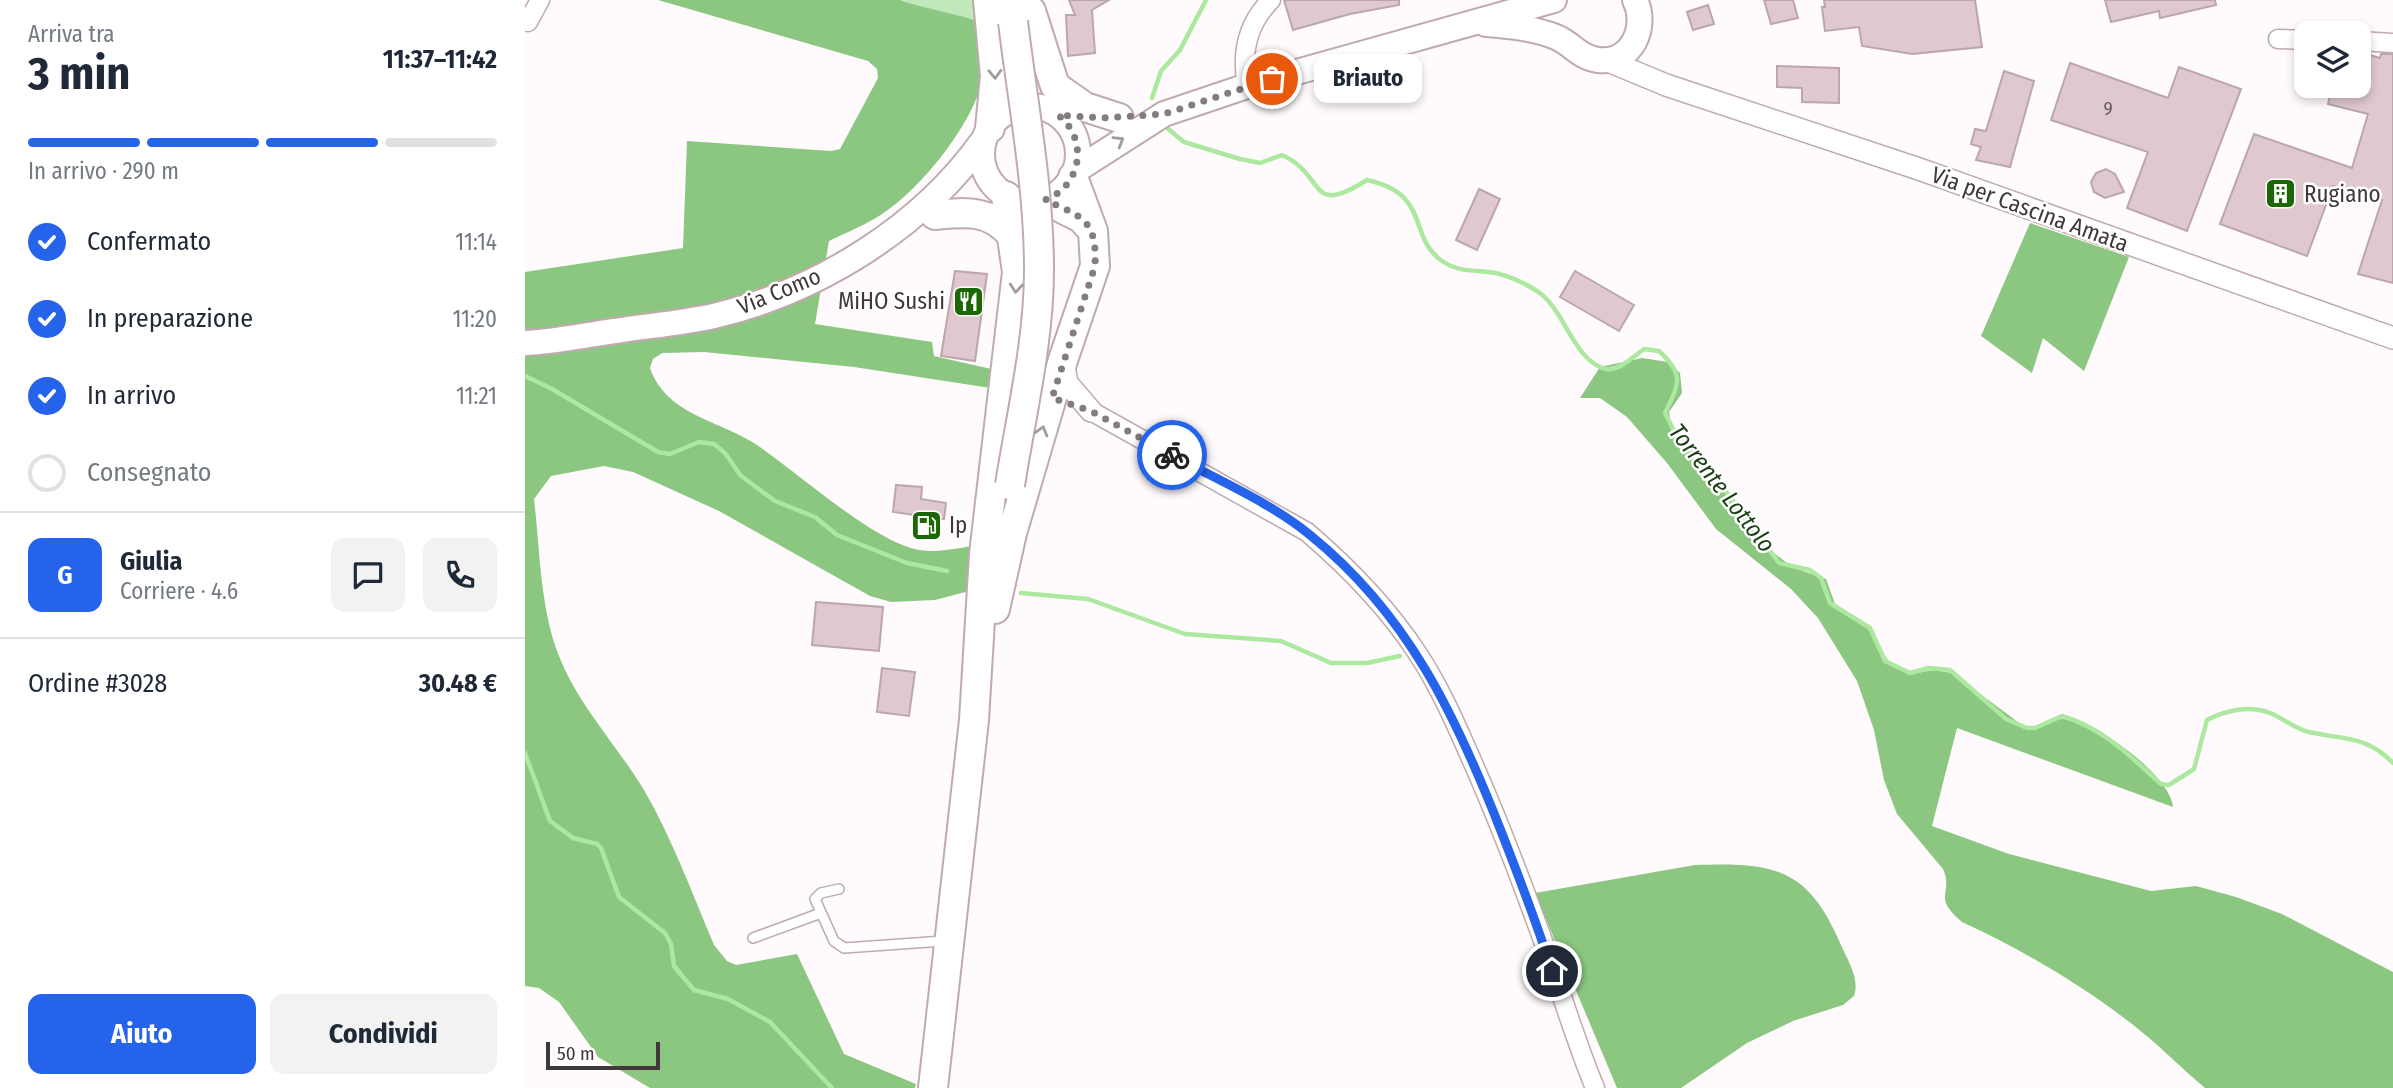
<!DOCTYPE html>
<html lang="it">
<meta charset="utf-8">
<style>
body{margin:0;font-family:"Fira Sans Condensed",sans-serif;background:#f2f2f3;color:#1f2937;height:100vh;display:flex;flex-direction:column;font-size:26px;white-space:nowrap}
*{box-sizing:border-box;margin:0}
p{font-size:23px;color:#747a83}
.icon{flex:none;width:38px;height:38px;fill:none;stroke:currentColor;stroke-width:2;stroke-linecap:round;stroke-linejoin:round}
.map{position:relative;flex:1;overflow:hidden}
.panel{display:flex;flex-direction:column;background:#fff;width:525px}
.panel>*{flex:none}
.fabs{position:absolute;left:1769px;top:21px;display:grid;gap:14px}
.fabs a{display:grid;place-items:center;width:77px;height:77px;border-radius:14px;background:#fff;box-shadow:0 4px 10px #0003;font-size:35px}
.scale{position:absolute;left:21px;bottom:18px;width:114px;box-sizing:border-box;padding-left:7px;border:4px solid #41383b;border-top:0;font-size:19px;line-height:24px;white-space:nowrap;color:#41383b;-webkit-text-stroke:5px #fff;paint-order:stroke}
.pin{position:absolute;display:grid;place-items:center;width:60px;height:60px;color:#fff;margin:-30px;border:4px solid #fff;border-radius:50%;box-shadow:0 2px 7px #0007}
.courier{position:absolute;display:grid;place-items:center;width:70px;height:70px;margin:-35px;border:5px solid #2563eb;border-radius:50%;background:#fff;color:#222;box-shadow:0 2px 9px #0007}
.bubble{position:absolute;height:49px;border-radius:14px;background:#fff;box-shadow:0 4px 10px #0003;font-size:23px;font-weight:700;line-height:49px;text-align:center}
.head em{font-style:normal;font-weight:700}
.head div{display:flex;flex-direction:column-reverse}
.head{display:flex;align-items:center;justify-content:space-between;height:119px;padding:0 28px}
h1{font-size:46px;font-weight:700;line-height:52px}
.bar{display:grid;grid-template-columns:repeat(4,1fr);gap:10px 7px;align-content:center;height:84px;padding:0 28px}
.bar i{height:9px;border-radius:5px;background:#e0e1e3}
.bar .current{background:#2563eb}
.bar p{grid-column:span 4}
.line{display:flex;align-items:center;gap:18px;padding:0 28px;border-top:2px solid #e0e1e3}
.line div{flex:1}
.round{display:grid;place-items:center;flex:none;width:74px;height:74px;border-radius:14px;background:#f2f2f3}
ol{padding:0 28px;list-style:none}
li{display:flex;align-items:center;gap:21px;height:77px}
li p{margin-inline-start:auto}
li .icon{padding:7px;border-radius:50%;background:#2563eb;color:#fff;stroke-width:4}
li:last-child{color:#747a83}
li i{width:38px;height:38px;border:4px solid #e0e1e3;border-radius:50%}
.cta{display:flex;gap:14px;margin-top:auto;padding:14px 28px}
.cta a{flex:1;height:80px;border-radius:14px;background:#2563eb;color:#fff;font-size:28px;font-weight:700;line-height:80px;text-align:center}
.cta a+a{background:#f2f2f3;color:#1f2937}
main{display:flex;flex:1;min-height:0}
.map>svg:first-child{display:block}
</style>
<main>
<section class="panel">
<div class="head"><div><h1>3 min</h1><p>Arriva tra</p></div><em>11:37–11:42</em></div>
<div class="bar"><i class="current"></i><i class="current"></i><i class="current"></i><i></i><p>In arrivo · 290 m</p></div>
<ol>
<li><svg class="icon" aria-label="check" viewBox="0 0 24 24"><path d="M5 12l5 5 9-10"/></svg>Confermato<p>11:14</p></li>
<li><svg class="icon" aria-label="check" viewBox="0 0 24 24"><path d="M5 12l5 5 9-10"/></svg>In preparazione<p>11:20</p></li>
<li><svg class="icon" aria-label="check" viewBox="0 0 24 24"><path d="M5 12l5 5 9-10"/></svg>In arrivo<p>11:21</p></li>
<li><i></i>Consegnato</li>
</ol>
<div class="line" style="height:126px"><b class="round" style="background:#2563eb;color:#fff">G</b><div><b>Giulia</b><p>Corriere · 4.6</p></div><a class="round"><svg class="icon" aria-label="chat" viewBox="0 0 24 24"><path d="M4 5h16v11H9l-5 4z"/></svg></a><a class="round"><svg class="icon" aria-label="phone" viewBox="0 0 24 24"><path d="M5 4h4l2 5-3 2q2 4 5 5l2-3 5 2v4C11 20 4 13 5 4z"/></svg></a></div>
<div class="line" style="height:91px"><div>Ordine #3028</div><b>30.48 €</b></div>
<div class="cta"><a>Aiuto</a><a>Condividi</a></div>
</section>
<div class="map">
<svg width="1868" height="1088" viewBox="0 0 1868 1088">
<rect width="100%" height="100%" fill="#fffafb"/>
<!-- green -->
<path fill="#c1e8ba" d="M376 0H453L456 22C429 13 402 9 376 0Z"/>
<!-- forest -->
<path fill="#8cc781" d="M133 0H375C402 9 429 13 456 22 456 39 460 59 458 76 451 121 395 190 357 214 341 225 322 232 304 241L290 324 407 342 409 356 475 371 472 389 329 367 179 352 137 353 128 359 125 368C141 414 192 420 229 443 271 471 344 538 390 549 410 554 433 548 454 545L448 590 410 600 366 602 345 596 194 511 108 472 79 466 26 476 9 499C15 550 15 608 34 656 53 705 92 745 119 790 147 838 167 893 189 945L202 961 211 965 272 954 319 1054 391 1084 390 1088H125L73 1057 34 1002 14 988 0 986V272L158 248 162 141 306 151 315 149 353 78 352 69 343 61Z
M1505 223 1604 257 1559 371 1518 338 1507 373 1456 336Z
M1117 358 1143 362 1155 373 1157 393 1144 412 1146 426 1168 449 1249 553 1267 567 1301 579 1310 604 1343 626 1357 653 1370 668 1391 673 1409 670 1427 673 1501 728C1514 728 1525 718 1538 719 1569 719 1646 776 1648 807L1432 728 1407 826 1484 854 1626 891 1671 886 1711 897 1757 914 1868 972V1088H1680C1655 1067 1633 1044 1607 1024 1555 984 1496 949 1437 922 1406 896 1429 894 1418 869L1372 814 1359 780 1349 730 1332 681 1293 618 1266 589 1191 529 1142 463 1102 417 1075 398H1055L1075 367Z
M1170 865C1248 862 1283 867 1316 945 1323 961 1335 979 1329 996L1318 1005 1268 1021 1222 1043 1156 1088H1092L1010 893Z"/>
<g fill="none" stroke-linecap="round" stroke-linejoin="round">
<!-- stream -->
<path stroke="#ace8a0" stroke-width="4.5" d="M627 98 636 71 655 50 681 0
M642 128 659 142 715 159 735 163 757 155C802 175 782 218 842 180 907 194 882 237 917 261 937 275 957 268 978 275 989 278 1007 287 1016 294 1040 313 1048 356 1077 368 1091 374 1108 357 1119 349L1134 351C1160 375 1154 383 1140 413L1150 433 1186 471 1254 563 1285 570 1296 578 1305 603 1345 628 1360 661 1385 673 1404 668 1425 670 1481 719 1502 728H1510L1537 716C1578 728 1605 756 1636 784L1644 785 1669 769 1682 720C1701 710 1725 705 1745 713 1758 718 1770 729 1784 732 1819 740 1841 735 1868 763
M0 376 27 389 133 452 145 454 174 442 189 444 200 453 216 476 250 501 290 517 312 535 382 563 422 571
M496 593 563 599 660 634 756 641 806 663H842L875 656
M0 753 25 821 48 838 72 844 76 848 94 897 140 933 146 944 149 966 169 990 203 999 245 1022 307 1088"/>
</g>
<!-- building -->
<path fill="#dfc8ce" stroke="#bca6ab" stroke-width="2" d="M544 0H584L567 10 570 53 543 56 541 15H550Z
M759 0H874V5L825 14 768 30Z
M1239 0H1268L1273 18 1246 24Z
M1299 0H1450L1457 47 1387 54 1337 46 1334 27 1300 31 1297 7H1300Z
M1580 0H1690L1691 5 1635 18 1634 11 1586 22Z
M1183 5 1189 24 1168 30 1162 12Z
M1834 52 1855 58 1856 54H1868V283L1833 274 1857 200 1808 186 1782 256 1695 224 1729 134 1827 168 1843 114 1803 104 1807 86H1834Z
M1545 63 1643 98 1654 67 1716 89 1662 231 1602 208 1623 152 1526 120Z
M1252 66 1314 68V103L1277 102V88L1252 87Z
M1479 71 1509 81 1485 167 1451 160 1456 147 1446 144 1450 129 1461 131Z
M1581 169 1590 174 1599 192 1580 198 1569 192 1566 182 1571 173Z
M954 189 975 199 952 250 931 240Z
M430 271 462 274 450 361 416 356Z
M1050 271 1109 305 1094 331 1035 297Z
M371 485 397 487 396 499 421 503 419 519 368 512Z
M291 602 358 607 354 651 287 645Z
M357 668 390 672 384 716 352 712Z"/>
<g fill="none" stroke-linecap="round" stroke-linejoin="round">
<defs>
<path id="service" d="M314 889 296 893 290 899 309 941 319 948 419 941
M228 938 296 913"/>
<path id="minor" d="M3 22 15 0
M1753 39 1782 40
M1834 41 1868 43
M722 86C716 54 722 24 746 0
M566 411 782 532C824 568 863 608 893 654 914 686 929 720 944 754 969 810 992 869 1013 927 1033 981 1048 1035 1070 1088"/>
<path id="tertiary" d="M1081 60 1141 85 1394 169 1868 338
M538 360 542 383 566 411"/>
<path id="secondary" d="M961 24C984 26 1009 28 1031 37 1046 43 1055 58 1073 60 1107 64 1123 27 1110 0
M457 154a48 48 0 1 1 96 0a48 48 0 1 1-96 0Z
M550 171 639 114 722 86 1029 0
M0 343C30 342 60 335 90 331 123 326 157 323 189 316 294 291 397 227 459 139"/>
<path id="primary" d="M463 0 470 76 465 128
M484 0 488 22
M506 11 530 86 560 107 594 118
M520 200 556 218 568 231
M410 215C441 212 466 209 487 236
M470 609 487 533 538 360 570 266 568 231 548 177
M408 1088 449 720 459 554 492 272 481 196"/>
</defs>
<!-- service casing -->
<use href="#service" stroke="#c0aaaf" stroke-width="12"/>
<!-- minor casing -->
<use href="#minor" stroke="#c0aaaf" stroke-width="21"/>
<!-- tertiary casing -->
<use href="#tertiary" stroke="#c0aaaf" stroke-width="24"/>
<!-- secondary casing -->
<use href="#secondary" stroke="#c0aaaf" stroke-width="28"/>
<!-- primary casing -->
<use href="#primary" stroke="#c0aaaf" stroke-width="32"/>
<!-- service -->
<use href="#service" stroke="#fff" stroke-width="9"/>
<!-- minor -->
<use href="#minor" stroke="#fff" stroke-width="18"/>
<!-- tertiary -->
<use href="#tertiary" stroke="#fff" stroke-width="21"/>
<!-- secondary -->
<use href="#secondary" stroke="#fff" stroke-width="24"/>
<!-- primary -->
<use href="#primary" stroke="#fff" stroke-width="28"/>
<defs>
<path id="primary-bridge" d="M485 485C496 415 514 342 514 270 514 187 498 104 488 22"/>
</defs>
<!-- primary-bridge casing -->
<use href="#primary-bridge" stroke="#c0aaaf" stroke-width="32" stroke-linecap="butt"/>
<!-- primary-bridge -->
<use href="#primary-bridge" stroke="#fff" stroke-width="28"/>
</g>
<!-- one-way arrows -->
<defs><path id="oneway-chevron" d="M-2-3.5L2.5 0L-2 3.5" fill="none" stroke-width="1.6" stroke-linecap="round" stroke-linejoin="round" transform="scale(1.75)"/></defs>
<g stroke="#a09c9d">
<use href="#oneway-chevron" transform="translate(470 74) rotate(88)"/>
<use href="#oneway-chevron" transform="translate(594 141) rotate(-31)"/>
<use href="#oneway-chevron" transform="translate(491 288) rotate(95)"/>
<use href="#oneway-chevron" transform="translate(517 431) rotate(-74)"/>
</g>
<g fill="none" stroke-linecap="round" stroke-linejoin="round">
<!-- done -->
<path stroke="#847c7e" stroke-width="7" stroke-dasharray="0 12.6" d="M647 455 566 411 527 398 570 266C572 221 559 217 520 200 557 186 564 139 533 115L578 118 639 114 747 79"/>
<!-- route -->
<path stroke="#2563eb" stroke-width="9" d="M647 455C692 480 745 502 785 535 883 614 931 716 976 831 994 877 1012 924 1027 971"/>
</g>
<!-- icons -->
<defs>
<symbol id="building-square" viewBox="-11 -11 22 22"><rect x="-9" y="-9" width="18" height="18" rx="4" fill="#1a6704" stroke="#fff"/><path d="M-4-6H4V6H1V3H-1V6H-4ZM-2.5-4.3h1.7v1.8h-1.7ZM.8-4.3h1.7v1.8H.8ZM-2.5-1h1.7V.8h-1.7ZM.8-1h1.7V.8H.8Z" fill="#fff"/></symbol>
<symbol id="restaurant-square" viewBox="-11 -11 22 22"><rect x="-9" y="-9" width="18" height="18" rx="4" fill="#1a6704" stroke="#fff"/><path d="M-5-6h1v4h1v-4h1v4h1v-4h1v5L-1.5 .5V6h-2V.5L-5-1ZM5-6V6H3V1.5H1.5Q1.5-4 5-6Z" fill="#fff"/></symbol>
<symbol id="fuel-square" viewBox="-11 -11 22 22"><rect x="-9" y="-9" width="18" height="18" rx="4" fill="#1a6704" stroke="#fff"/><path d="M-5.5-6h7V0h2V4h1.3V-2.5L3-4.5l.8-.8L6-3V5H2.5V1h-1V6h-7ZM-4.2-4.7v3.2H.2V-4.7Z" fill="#fff"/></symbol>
</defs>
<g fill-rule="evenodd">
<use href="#building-square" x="1738" y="176" width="35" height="35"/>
<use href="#restaurant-square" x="426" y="284" width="35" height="35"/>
<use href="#fuel-square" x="384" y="508" width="35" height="35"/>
</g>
<g text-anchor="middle" stroke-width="5" stroke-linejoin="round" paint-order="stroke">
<!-- number labels -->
<g font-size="19" fill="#685c60">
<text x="1583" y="115">9</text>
</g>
<!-- poi labels -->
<g font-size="23" fill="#41383b" stroke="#fff" text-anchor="start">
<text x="1779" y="202">Rugiano</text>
<text x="420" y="309" text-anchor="end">MiHO Sushi</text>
<text x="424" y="533">Ip</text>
</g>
<!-- street labels -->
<g font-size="23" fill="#41383b" stroke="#fff">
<text transform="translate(1505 209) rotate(20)" y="8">Via per Cascina Amata</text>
<text transform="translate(254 291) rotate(-22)" y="8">Via Como</text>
</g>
<!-- water labels -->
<g font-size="24" font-style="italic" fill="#1a4113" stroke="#fff">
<text transform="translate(1197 488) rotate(52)" y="8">Torrente Lottolo</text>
</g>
</g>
</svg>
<div class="fabs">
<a><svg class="icon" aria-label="layers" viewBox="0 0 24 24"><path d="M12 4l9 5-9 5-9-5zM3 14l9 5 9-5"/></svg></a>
</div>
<div class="scale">50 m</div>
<div class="pin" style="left:747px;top:79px;background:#ea580c"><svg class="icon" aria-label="bag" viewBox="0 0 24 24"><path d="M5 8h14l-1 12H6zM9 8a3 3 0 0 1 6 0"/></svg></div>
<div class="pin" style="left:1027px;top:971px;background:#1f2937"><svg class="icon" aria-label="home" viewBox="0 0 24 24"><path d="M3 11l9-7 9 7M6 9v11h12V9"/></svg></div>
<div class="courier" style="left:647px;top:455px"><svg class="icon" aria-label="bike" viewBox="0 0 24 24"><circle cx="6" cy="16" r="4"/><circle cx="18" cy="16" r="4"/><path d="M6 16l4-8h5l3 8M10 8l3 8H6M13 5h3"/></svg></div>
<div class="bubble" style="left:789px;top:54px;width:108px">Briauto</div>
</div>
</main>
